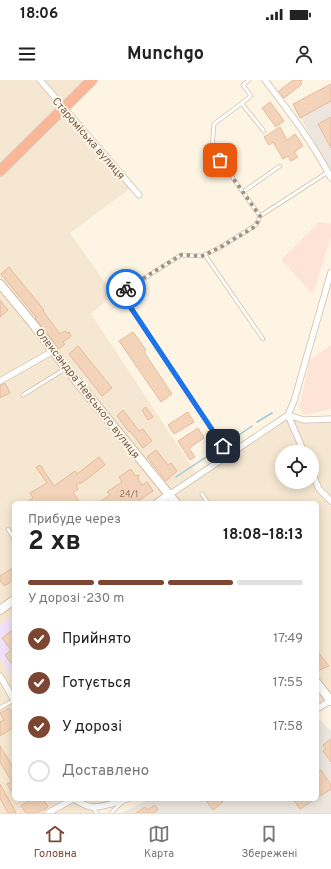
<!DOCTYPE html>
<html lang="uk">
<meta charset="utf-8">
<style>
body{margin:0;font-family:Overpass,sans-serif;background:#f2f2f2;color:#222;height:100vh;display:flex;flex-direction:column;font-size:15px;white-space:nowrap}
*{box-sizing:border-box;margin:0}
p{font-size:13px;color:#767676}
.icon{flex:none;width:22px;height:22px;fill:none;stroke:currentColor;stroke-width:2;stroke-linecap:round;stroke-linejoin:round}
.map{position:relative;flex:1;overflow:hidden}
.panel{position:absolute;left:12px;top:421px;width:307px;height:300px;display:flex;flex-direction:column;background:#fff;border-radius:6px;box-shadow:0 2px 10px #0003}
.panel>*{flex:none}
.controls{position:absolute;left:275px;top:365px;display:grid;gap:8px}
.controls a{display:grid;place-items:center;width:44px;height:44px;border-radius:50%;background:#fff;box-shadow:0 2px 10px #0003;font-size:20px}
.pin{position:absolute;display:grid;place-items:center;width:34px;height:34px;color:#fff;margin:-17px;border-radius:8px;box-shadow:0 2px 6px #0006}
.courier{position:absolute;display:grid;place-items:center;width:40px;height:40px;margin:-20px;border:3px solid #1a73e8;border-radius:50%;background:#fff;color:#222;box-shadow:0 1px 5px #0007}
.head em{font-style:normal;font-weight:700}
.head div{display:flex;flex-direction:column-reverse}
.head{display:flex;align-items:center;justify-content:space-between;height:68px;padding:0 16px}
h1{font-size:26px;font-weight:700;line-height:30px}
.bar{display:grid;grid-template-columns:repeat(4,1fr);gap:6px 4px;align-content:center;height:48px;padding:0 16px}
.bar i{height:5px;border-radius:3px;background:#e0e0e0}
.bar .on{background:#7c4632}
.bar p{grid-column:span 4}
ol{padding:0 16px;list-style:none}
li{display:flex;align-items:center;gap:12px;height:44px}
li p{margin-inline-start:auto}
li .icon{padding:4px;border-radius:50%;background:#7c4632;color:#fff;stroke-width:4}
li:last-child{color:#767676}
li i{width:22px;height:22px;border:2px solid #e0e0e0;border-radius:50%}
.status{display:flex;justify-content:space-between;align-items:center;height:28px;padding:0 20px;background:#fff;direction:ltr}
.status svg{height:11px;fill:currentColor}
header{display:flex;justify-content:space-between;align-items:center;height:52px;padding:0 16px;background:#fff;font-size:18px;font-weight:700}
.dock{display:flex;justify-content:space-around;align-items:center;height:56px;border-top:1px solid #e0e0e0;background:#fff;font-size:11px;color:#767676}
.dock a{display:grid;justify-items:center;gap:2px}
.dock .on{color:#7c4632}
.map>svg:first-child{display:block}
</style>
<div class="status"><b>18:06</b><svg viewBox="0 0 49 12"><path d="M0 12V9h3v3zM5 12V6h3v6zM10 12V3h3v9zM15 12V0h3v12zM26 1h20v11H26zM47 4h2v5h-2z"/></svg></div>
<header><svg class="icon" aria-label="menu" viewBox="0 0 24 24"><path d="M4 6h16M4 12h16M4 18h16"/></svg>Munchgo<svg class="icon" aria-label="person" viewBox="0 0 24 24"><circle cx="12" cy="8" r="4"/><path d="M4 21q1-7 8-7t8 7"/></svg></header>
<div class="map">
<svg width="331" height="733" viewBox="0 0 331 733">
<rect width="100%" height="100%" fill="#fdf4e3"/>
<!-- residential -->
<path fill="#f5e7d1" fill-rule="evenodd" d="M0 0H92L64 28 132 107 70 153 113 214 91 234 198 396 288 335 304 340 331 339V620L317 629V423H14V719H126L92 727 97 733H0ZM282 372H312V402H282Z"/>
<!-- commercial -->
<path fill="#fee4d7" d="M319 142 331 144V157L313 214 281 180Z
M331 265V329L304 335 299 327 310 280Z"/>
<!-- industrial -->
<path fill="#ece6de" d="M331 4V92L293 24Z
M317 637 331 651V733H122L150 719H317Z"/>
<!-- education -->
<path fill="#f1e0f9" d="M14 536V600L0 578V545Z"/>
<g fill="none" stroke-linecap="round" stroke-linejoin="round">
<!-- stream -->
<path stroke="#9dcdd9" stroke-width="1.5" d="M257 342 272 333
M239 355 252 346
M176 397 215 371"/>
</g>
<!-- building -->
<path fill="#f3d4ba" stroke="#e6bb9a" d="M293 0H303L300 2 302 4 284 18 279 11Z
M331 4V21L300 38 293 24Z
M270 22 284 41 276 47 262 28Z
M331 37V68L318 44Z
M280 47 287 60 295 54 303 66 294 72 298 77 291 81 288 76 283 79 273 62 269 65 264 57Z
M9 187 44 230 43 231 60 254 65 251 67 253 69 252 71 256 63 262 65 264 59 269 35 238 36 237 1 194Z
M0 220 8 230 0 237Z
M133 252 146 270 144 272 172 314 161 322 119 261Z
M78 266 112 308 102 316 69 274Z
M5 303 10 313 0 318V306Z
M146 327 153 337 148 340 142 330Z
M123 330 139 351 143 349 152 361 143 368 130 351 129 352 117 336Z
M188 332 194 342 174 354 168 345Z
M198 348 204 358 189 368 195 377 190 380 178 361Z
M156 370 168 385 171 383 177 391 166 401 147 377Z
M99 377 105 385 83 402 76 405 78 409 73 412 80 423H26L33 418 30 413 47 403 36 387 40 385 54 406 75 391 77 394Z
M131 389 135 396 139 395 138 399 142 405 147 402 153 411 135 423H98L110 415 107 412 122 402 119 397Z
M14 487V500L4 506 0 500V496Z
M14 549V580L11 583 5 575 11 570 2 558Z
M317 571 329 586 317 591Z
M9 628 14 635V647L0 656V642L4 640 0 633Z
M331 659V682L323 671 326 669 323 665Z
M0 666 14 689V715L7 704 12 702 0 682Z
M321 690 331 705V709L317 718V692Z
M0 704 14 729 16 733H8L0 718Z
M26 719H43L48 727 37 733H26L21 726 28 721Z
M205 719H221L223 722 213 730Z
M293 719H315L300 729Z
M155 725 158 730 153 733H136L145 727 147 730Z"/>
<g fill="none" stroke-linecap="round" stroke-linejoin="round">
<defs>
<path id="lane" d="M249 0 243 5 251 16 214 44 212 69 260 136
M242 24 264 51
M243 112 280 86
M205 175 263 259
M23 315 65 289
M223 366 121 213 181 175 202 176 219 168 256 145 260 136 328 92
M202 414 208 423
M8 449 14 459
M0 628 14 620
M92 727 97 733
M111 733 119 725 123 722"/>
<path id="street" d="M40 0 139 115
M265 0C289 31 313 63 331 98
M0 301 53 271
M304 372 288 335 294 321 331 192
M312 392 319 409 331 421
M169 415 288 335 304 340 331 339
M0 596 14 620
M317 629 331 620
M74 719C79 722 85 726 92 727 102 728 117 722 127 719
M48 733 73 719"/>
<path id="secondary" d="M0 204 33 244 66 288 176 423
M158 423 169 415
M0 530 14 520
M317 603 331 621"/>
<path id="highway" d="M0 91 92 0"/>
</defs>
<!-- lane casing -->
<use href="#lane" stroke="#d1bfac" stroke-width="4.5"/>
<!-- street casing -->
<use href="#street" stroke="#d1bfac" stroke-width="7"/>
<!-- secondary casing -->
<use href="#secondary" stroke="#d4bfa9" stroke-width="10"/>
<!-- highway casing -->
<use href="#highway" stroke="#dbd4cf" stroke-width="12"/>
<!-- lane -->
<use href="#lane" stroke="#fff" stroke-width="3"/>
<!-- street -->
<use href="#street" stroke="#fff" stroke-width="5.5"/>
<!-- secondary -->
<use href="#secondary" stroke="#fff" stroke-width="8"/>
<!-- highway -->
<use href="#highway" stroke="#f9b798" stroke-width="10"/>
</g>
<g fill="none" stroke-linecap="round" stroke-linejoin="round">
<!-- done -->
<path stroke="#a5917e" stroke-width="4" stroke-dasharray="0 7.2" d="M126 209 181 175 202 176 219 168 256 146 260 136 220 80"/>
<!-- route -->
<path stroke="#1a73e8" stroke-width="5" d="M126 209 121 213 223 366"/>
</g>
<g text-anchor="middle" stroke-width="3.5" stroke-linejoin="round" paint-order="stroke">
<!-- number labels -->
<g font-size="9" fill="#957964">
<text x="129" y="417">24/1</text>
</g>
<!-- street labels -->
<g font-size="11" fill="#765b48" stroke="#fff8ea">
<text transform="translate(89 58) rotate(49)" y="4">Староміська вулиця</text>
<text transform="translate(88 313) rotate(52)" y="4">Олександра Невського вулиця</text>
</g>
</g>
</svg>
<div class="controls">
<a><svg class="icon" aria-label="locate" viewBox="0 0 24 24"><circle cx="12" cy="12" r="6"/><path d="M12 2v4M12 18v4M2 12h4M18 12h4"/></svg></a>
</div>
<div class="pin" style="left:220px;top:80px;background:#ea580c"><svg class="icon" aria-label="bag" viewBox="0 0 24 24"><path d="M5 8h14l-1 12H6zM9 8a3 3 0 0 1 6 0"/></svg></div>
<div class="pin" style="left:223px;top:366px;background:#1f2937"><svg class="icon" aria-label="home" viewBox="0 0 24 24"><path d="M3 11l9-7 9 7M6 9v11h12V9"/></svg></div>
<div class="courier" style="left:126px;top:209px"><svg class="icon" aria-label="bike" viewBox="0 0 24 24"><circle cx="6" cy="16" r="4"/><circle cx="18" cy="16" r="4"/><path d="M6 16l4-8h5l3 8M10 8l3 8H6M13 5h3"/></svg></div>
<section class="panel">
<div class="head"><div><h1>2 хв</h1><p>Прибуде через</p></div><em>18:08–18:13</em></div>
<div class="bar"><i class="on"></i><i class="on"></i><i class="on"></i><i></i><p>У дорозі · 230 m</p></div>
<ol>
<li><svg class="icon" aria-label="check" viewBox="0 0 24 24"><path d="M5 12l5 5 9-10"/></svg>Прийнято<p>17:49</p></li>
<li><svg class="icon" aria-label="check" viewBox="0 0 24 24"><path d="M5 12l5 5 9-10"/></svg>Готується<p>17:55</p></li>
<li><svg class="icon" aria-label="check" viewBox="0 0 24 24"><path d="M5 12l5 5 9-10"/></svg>У дорозі<p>17:58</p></li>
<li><i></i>Доставлено</li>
</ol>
</section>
</div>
<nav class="dock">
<a class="on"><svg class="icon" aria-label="home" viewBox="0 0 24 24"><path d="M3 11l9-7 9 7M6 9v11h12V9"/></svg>Головна</a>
<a><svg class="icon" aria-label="map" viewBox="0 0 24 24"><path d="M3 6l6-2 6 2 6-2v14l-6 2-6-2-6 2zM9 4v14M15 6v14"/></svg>Карта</a>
<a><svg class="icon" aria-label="saved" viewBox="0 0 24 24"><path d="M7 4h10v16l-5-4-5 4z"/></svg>Збережені</a>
</nav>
